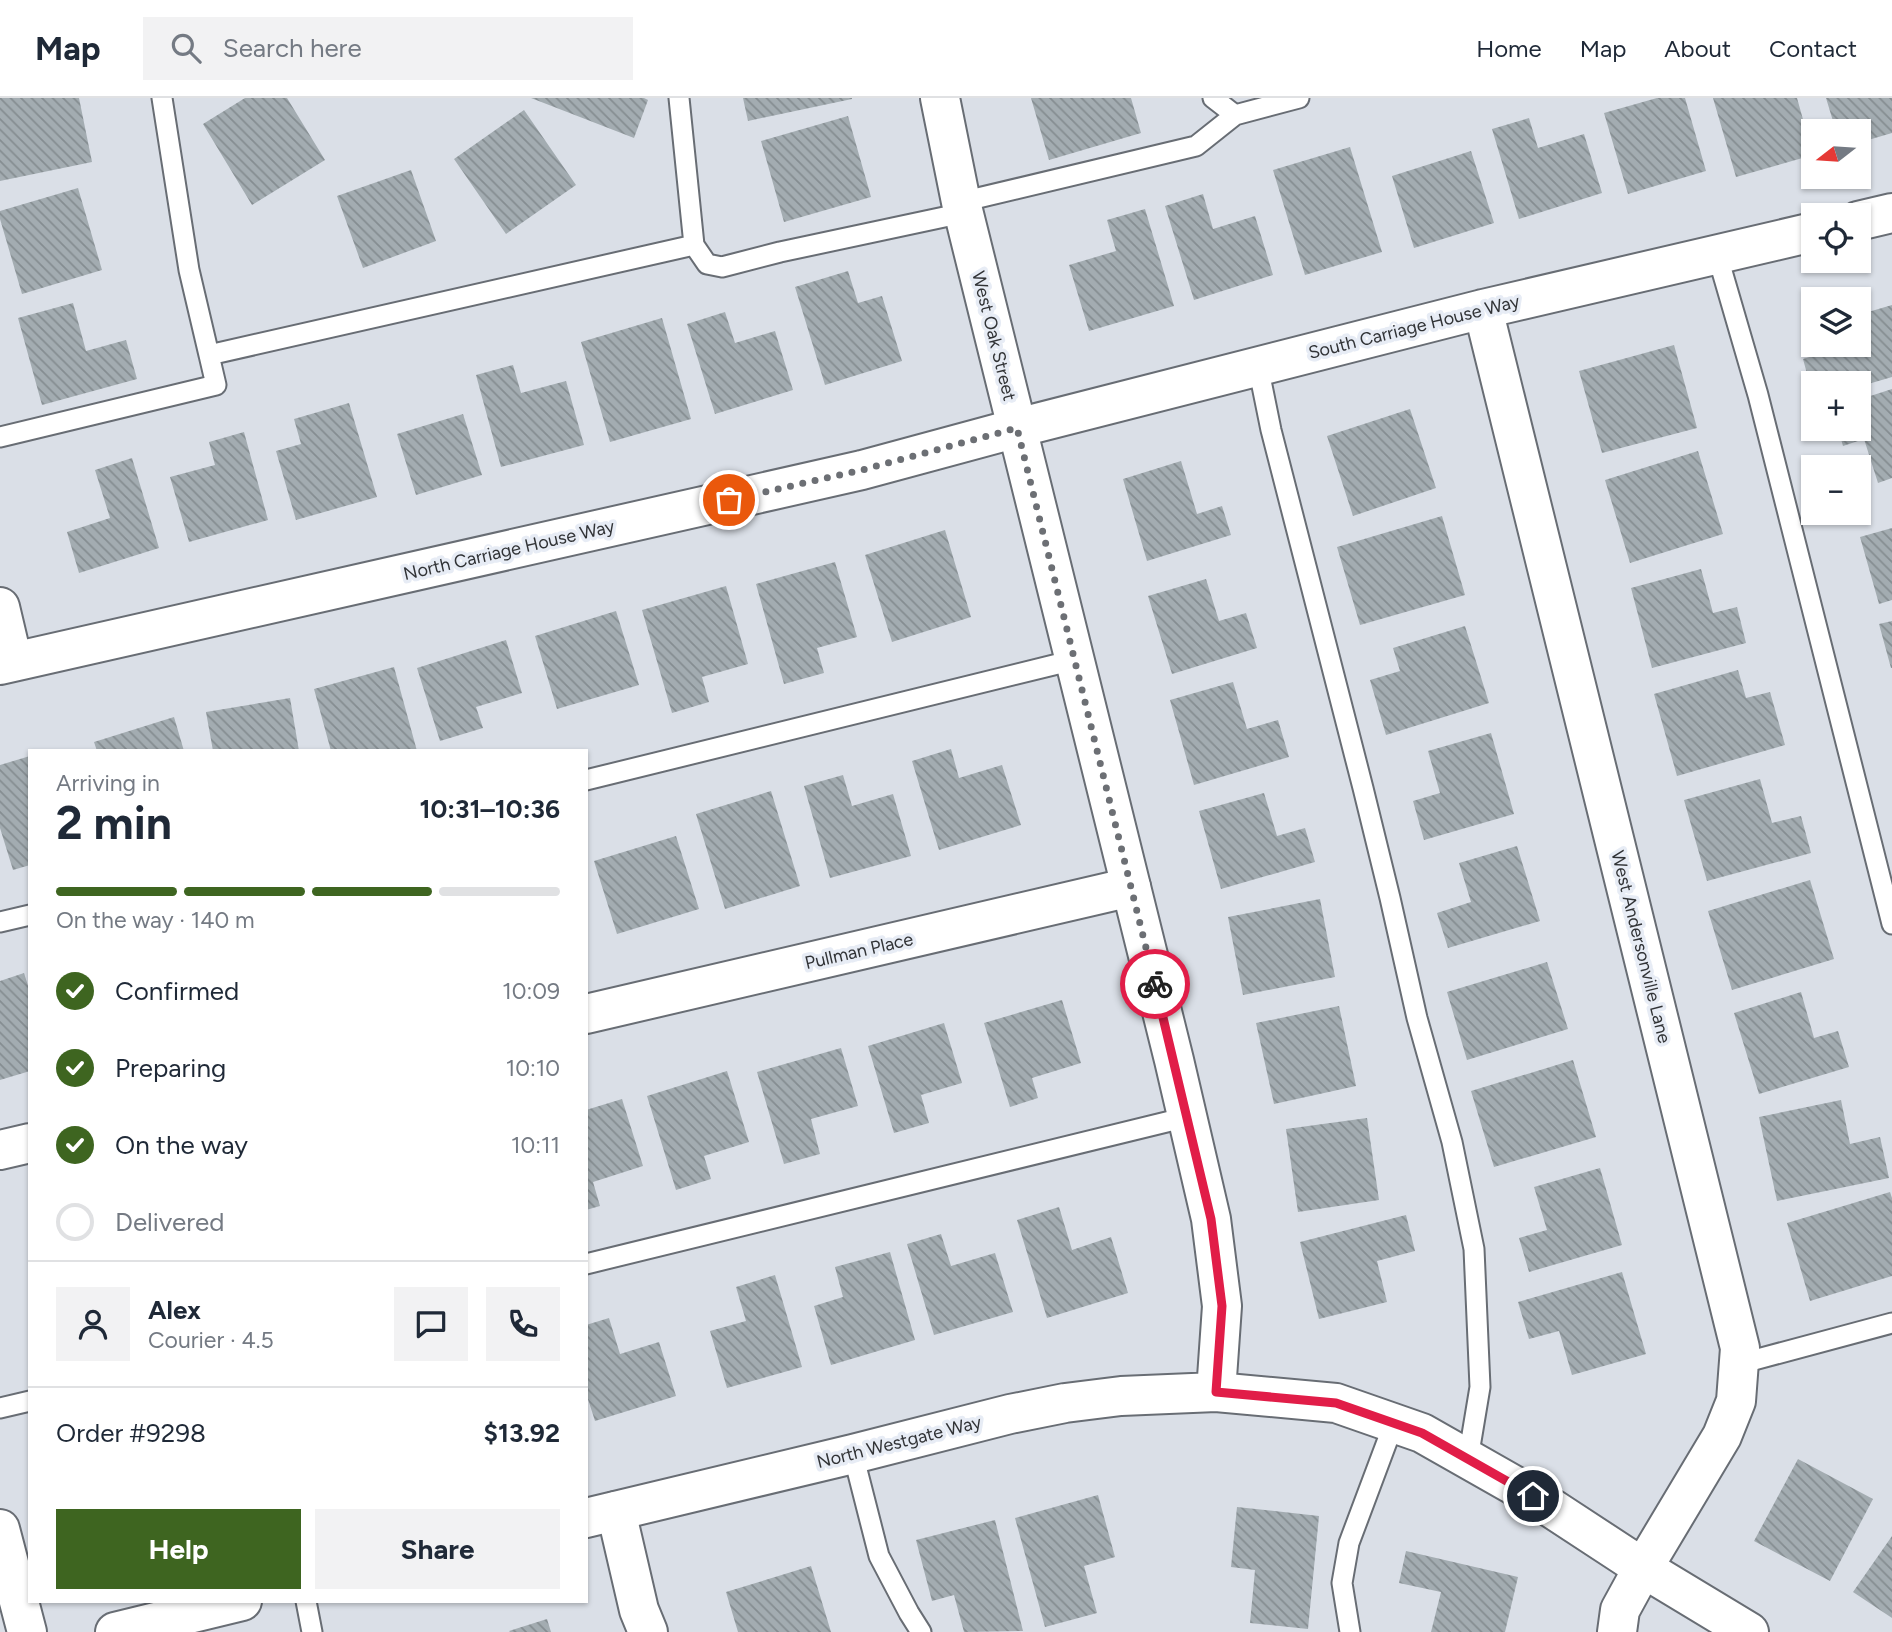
<!DOCTYPE html>
<meta charset="utf-8">
<style>
body{margin:0;font-family:Figtree,sans-serif;background:#f2f2f3;color:#1f2937;height:100vh;display:flex;flex-direction:column;font-size:26px;white-space:nowrap}
*{box-sizing:border-box;margin:0}
p{font-size:23px;color:#747a83}
.icon{flex:none;width:38px;height:38px;fill:none;stroke:currentColor;stroke-width:2;stroke-linecap:round;stroke-linejoin:round}
.map{position:relative;flex:1;overflow:hidden}
.panel{position:absolute;left:28px;top:651px;width:560px;height:854px;display:flex;flex-direction:column;background:#fff;border-radius:0px;box-shadow:0 2px 5px #0004}
.panel>*{flex:none}
.needle{width:46px;rotate:253deg}
.controls{position:absolute;left:1801px;top:21px;display:grid;gap:14px}
.controls a{display:grid;place-items:center;width:70px;height:70px;border-radius:0px;background:#fff;box-shadow:0 2px 5px #0004;font-size:35px}
.pin{position:absolute;display:grid;place-items:center;width:60px;height:60px;color:#fff;margin:-30px;border:4px solid #fff;border-radius:50%;box-shadow:0 2px 7px #0007}
.courier{position:absolute;display:grid;place-items:center;width:70px;height:70px;margin:-35px;border:5px solid #e11d48;border-radius:50%;background:#fff;color:#222;box-shadow:0 2px 9px #0007}
.headline em{font-style:normal;font-weight:700}
.headline div{display:flex;flex-direction:column-reverse}
.headline{display:flex;align-items:center;justify-content:space-between;height:119px;padding:0 28px}
h1{font-size:46px;font-weight:700;line-height:52px}
.bar{display:grid;grid-template-columns:repeat(4,1fr);gap:10px 7px;align-content:center;height:84px;padding:0 28px}
.bar i{height:9px;border-radius:5px;background:#e0e1e3}
.bar .selected{background:#3e6520}
.bar p{grid-column:span 4}
.line{display:flex;align-items:center;gap:18px;padding:0 28px;border-top:2px solid #e0e1e3}
.line div{flex:1}
.round{display:grid;place-items:center;flex:none;width:74px;height:74px;border-radius:0px;background:#f2f2f3}
ol{padding:0 28px;list-style:none}
li{display:flex;align-items:center;gap:21px;height:77px}
li p{margin-inline-start:auto}
li .icon{padding:7px;border-radius:50%;background:#3e6520;color:#fff;stroke-width:4}
li:last-child{color:#747a83}
li i{width:38px;height:38px;border:4px solid #e0e1e3;border-radius:50%}
.cta{display:flex;gap:14px;margin-top:auto;padding:14px 28px}
.cta a{flex:1;height:80px;border-radius:0px;background:#3e6520;color:#fff;font-size:28px;font-weight:700;line-height:80px;text-align:center}
.cta a+a{background:#f2f2f3;color:#1f2937}
header{display:flex;align-items:center;gap:42px;box-sizing:border-box;height:98px;padding:0 35px;background:#fff;border-bottom:2px solid #e0e1e3}
header strong{font-size:33px}
nav{display:flex;gap:38px;margin-inline-start:auto;font-size:24px}
.search{width:490px;height:63px;background:#f2f2f3;display:flex;align-items:center;gap:18px;box-sizing:border-box;padding:0 24px;border-radius:0px;color:#747a83;font-size:26px}
.map>svg:first-child{display:block}
</style>
<header>
<strong>Map</strong>
<div class="search"><svg class="icon" aria-label="search" viewBox="0 0 24 24"><circle cx="10" cy="10" r="6"/><path d="M15 15l6 6"/></svg>Search here</div>
<nav><a>Home</a><a>Map</a><a>About</a><a>Contact</a></nav>
</header>
<div class="map">
<svg width="1892" height="1534" viewBox="0 0 1892 1534">
<defs>
<pattern id="building-back-hatch" width="6" height="6" patternUnits="userSpaceOnUse" patternTransform="scale(1.75)"><rect width="6" height="6" fill="#a3acb1"/><path d="M-1 5l2 2M0 0l6 6M5-1l2 2" fill="none" stroke="#858d91"/></pattern>
</defs>
<rect width="100%" height="100%" fill="#dadfe7"/>
<!-- building -->
<path fill="url(#building-back-hatch)" d="M0 0H79L92 64 0 83Z
M245 0H287L325 62 252 107 203 26Z
M531 0H644L648 2 634 40Z
M743 0H852V1L748 23Z
M1031 0H1131L1141 35 1049 62Z
M1657 0H1685L1706 73 1628 96 1604 15Z
M1713 0H1797L1813 57 1736 79Z
M1826 0H1892V35L1858 45V33H1836Z
M524 12 576 87 506 136 454 61Z
M848 18 871 99 784 124 761 43Z
M1529 20 1538 50 1584 36 1602 95 1519 121 1492 31Z
M1350 49 1382 154 1305 177 1273 72Z
M1471 53 1494 125 1414 150 1392 78Z
M411 72 436 143 363 170 337 98Z
M78 90 102 172 22 196 0 121V113Z
M1203 96 1213 131 1255 118 1273 177 1194 202 1165 108Z
M1145 111 1174 208 1089 233 1069 167 1116 153 1107 122Z
M848 173 858 205 882 198 902 263 825 287 795 189Z
M73 205 86 253 126 242 137 281 42 307 18 220Z
M1892 207V279L1858 289V285H1813L1812 294 1803 261 1832 252 1831 247H1858V217Z
M725 214 735 245 775 233 793 292 715 316 687 226Z
M662 220 691 321 610 344 581 244Z
M1674 247 1697 330 1602 355 1579 273Z
M513 267 521 295 566 283 584 347 501 369 476 277Z
M1892 291V380L1878 385 1864 341 1843 348 1838 331H1858V302Z
M349 305 377 399 296 422 276 353 301 346 294 321Z
M1410 311 1436 390 1353 418 1327 338Z
M463 316 482 377 416 397 397 336Z
M244 334 268 422 189 444 170 379 215 367 209 344Z
M1698 353 1723 436 1630 465 1605 382Z
M132 360 159 450 79 475 67 434 110 420 95 372Z
M1181 363 1197 416 1222 408 1231 437 1147 463 1123 381Z
M1442 418 1465 497 1360 527 1337 449Z
M1892 430V502L1879 506 1860 439Z
M945 432 971 519 892 544 865 457Z
M835 464 857 539 817 550 824 575 784 586 756 486Z
M1701 471 1713 515 1737 509 1746 545 1652 570 1631 490Z
M1206 481 1219 523 1246 515 1257 550 1172 576 1148 498Z
M726 488 748 566 702 579 709 604 672 615 642 512Z
M616 513 639 587 557 611 535 538Z
M1892 523V570H1891L1879 526Z
M1465 528 1489 605 1386 637 1370 582 1400 573 1393 550Z
M506 542 522 595 476 609 483 630 440 643 417 570Z
M394 569 417 653H331L314 591Z
M1738 572 1746 600 1770 594 1785 647 1677 678 1654 596Z
M1233 584 1247 631 1278 622 1289 659 1194 687 1170 602Z
M290 600 299 653H213L206 614Z
M174 619 184 653H97L94 644Z
M1491 635 1514 716 1424 742 1413 703 1440 695 1428 653Z
M951 651 959 680 1002 667 1021 727 939 752 912 663Z
M30 658V767L13 772 0 730V667Z
M843 677 852 708 893 696 911 758 830 780 804 688Z
M1760 681 1772 725 1801 718 1811 755 1707 783 1684 702Z
M771 693 800 788 725 811 696 716Z
M1264 695 1277 738 1305 730 1315 764 1221 791 1199 713Z
M676 738 699 811 617 836 594 763Z
M1517 748 1540 823 1448 850 1437 815 1471 804 1459 765Z
M1810 782 1834 861 1732 892 1708 813Z
M1320 801 1335 879 1243 897 1228 819Z
M1547 864 1568 931 1467 962 1447 894Z
M24 875 30 894V973L0 982V883Z
M1801 894 1814 940 1838 933 1849 969 1759 996 1734 915Z
M1062 902 1081 965 1032 980 1038 1000 1010 1009 984 925Z
M1339 908 1356 988 1274 1006 1256 925Z
M944 925 962 985 921 997 929 1025 894 1035 868 948Z
M841 950 858 1008 811 1021 820 1056 784 1066 757 974Z
M1573 962 1596 1039 1494 1069 1471 993Z
M727 973 749 1044 704 1058 711 1081 676 1092 647 998Z
M622 1001 643 1068 593 1084 600 1108 586 1112V1012Z
M1841 1002 1850 1046 1880 1039 1889 1080 1777 1103 1759 1019Z
M1367 1020 1379 1102 1298 1114 1286 1031Z
M1600 1070 1622 1147 1529 1174 1519 1140 1547 1132 1534 1089Z
M1890 1094 1892 1100V1178L1810 1203 1787 1125Z
M1059 1109 1072 1152 1111 1139 1128 1195 1047 1220 1017 1122Z
M1406 1117 1415 1153 1377 1163 1387 1204 1319 1221 1300 1144Z
M941 1136 951 1168 995 1155 1013 1214 934 1237 907 1146Z
M890 1154 915 1242 831 1267 814 1208 843 1199 835 1169Z
M1622 1174 1646 1256 1572 1277 1559 1233 1529 1241 1518 1204Z
M775 1177 802 1269 727 1290 710 1233 746 1223 736 1189Z
M609 1220 620 1256 659 1244 676 1298 595 1323 586 1295V1227Z
M1798 1361 1873 1401 1830 1483 1754 1443Z
M1098 1397 1115 1459 1084 1468 1097 1515 1045 1529 1015 1420Z
M1237 1409 1319 1418 1308 1531 1250 1525 1255 1472 1231 1469Z
M995 1422 1023 1533 964 1534 954 1497 932 1503 916 1442Z
M1892 1438V1520L1853 1494Z
M1406 1453 1518 1479 1505 1534H1431L1441 1494 1399 1485Z
M811 1468 831 1534H738L726 1494Z
M547 1521 551 1534H510L509 1533Z"/>
<g fill="none" stroke-linecap="round" stroke-linejoin="round">
<defs>
<path id="service" d="M162 0 189 172 209 257 694 147 679 0
M1213 0 1235 17
M961 104 1196 48 1235 17 1299 0
M694 147 707 166 722 169 780 154 963 115
M1717 156 1758 297 1892 826
M1258 268 1271 332 1363 690 1390 800 1417 920 1452 1044 1474 1151 1480 1289 1468 1361
M0 339 216 287 209 257
M586 682 1074 562
M0 824 30 817
M586 1166 1187 1019
M1739 1266 1892 1225
M0 1310 30 1303
M853 1356 879 1458 909 1515 921 1534
M306 1503 312 1534
M1350 1534 1342 1485 1349 1445 1394 1325"/>
<path id="minor" d="M1858 123 1892 115
M1483 211 1740 1250 1736 1303 1722 1338 1643 1470 1620 1512 1617 1534
M0 509 13 564
M0 567 862 372 1017 330 1483 211 1813 134
M586 916 1131 789
M0 1052 30 1045
M616 1413 639 1512 648 1534
M0 1431 27 1534"/>
<path id="tertiary" d="M940 0 961 104 1174 962 1211 1121 1222 1208 1216 1294
M586 1420 853 1356 1010 1316 1065 1305 1121 1298 1216 1294 1336 1305 1422 1335 1533 1398 1643 1470 1749 1534
M115 1534 242 1503"/>
</defs>
<!-- service casing -->
<use href="#service" stroke="#686d74" stroke-width="23"/>
<!-- minor casing -->
<use href="#minor" stroke="#686d74" stroke-width="42"/>
<!-- tertiary casing -->
<use href="#tertiary" stroke="#686d74" stroke-width="42"/>
<!-- service -->
<use href="#service" stroke="#fff" stroke-width="19"/>
<!-- minor -->
<use href="#minor" stroke="#fff" stroke-width="38"/>
<!-- tertiary -->
<use href="#tertiary" stroke="#fff" stroke-width="38"/>
</g>
<g fill="none" stroke-linecap="round" stroke-linejoin="round">
<!-- done -->
<path stroke="#6c6f74" stroke-width="7" stroke-dasharray="0 12.6" d="M729 402 862 372 1017 330 1155 886"/>
<!-- route -->
<path stroke="#e11d48" stroke-width="9" d="M1155 886 1211 1121 1222 1208 1216 1294 1336 1305 1422 1335 1533 1398"/>
</g>
<g text-anchor="middle" stroke-width="7" stroke-linejoin="round" paint-order="stroke">
<!-- street labels -->
<g font-size="18" fill="#313336" stroke="#e7ecf5">
<text transform="translate(1414 229) rotate(-14)" y="6">South Carriage House Way</text>
<text transform="translate(994 238) rotate(76)" y="6">West Oak Street</text>
<text transform="translate(509 452) rotate(-13)" y="6">North Carriage House Way</text>
<text transform="translate(1641 849) rotate(76)" y="6">West Andersonville Lane</text>
<text transform="translate(859 853) rotate(-13)" y="6">Pullman Place</text>
<text transform="translate(899 1344) rotate(-14)" y="6">North Westgate Way</text>
</g>
</g>
</svg>
<div class="controls">
<a><svg class="needle" viewBox="-14 -14 28 28"><path d="M0-13l5 13h-10z" fill="#e53935"/><path d="M0 13l5-13h-10z" fill="#747a83"/></svg></a>
<a><svg class="icon" aria-label="locate" viewBox="0 0 24 24"><circle cx="12" cy="12" r="6"/><path d="M12 2v4M12 18v4M2 12h4M18 12h4"/></svg></a>
<a><svg class="icon" aria-label="layers" viewBox="0 0 24 24"><path d="M12 4l9 5-9 5-9-5zM3 14l9 5 9-5"/></svg></a>
<a>+</a>
<a>−</a>
</div>
<div class="pin" style="left:729px;top:402px;background:#ea580c"><svg class="icon" aria-label="bag" viewBox="0 0 24 24"><path d="M5 8h14l-1 12H6zM9 8a3 3 0 0 1 6 0"/></svg></div>
<div class="pin" style="left:1533px;top:1398px;background:#1f2937"><svg class="icon" aria-label="home" viewBox="0 0 24 24"><path d="M3 11l9-7 9 7M6 9v11h12V9"/></svg></div>
<div class="courier" style="left:1155px;top:886px"><svg class="icon" aria-label="bike" viewBox="0 0 24 24"><circle cx="6" cy="16" r="4"/><circle cx="18" cy="16" r="4"/><path d="M6 16l4-8h5l3 8M10 8l3 8H6M13 5h3"/></svg></div>
<section class="panel">
<div class="headline"><div><h1>2 min</h1><p>Arriving in</p></div><em>10:31–10:36</em></div>
<div class="bar"><i class="selected"></i><i class="selected"></i><i class="selected"></i><i></i><p>On the way · 140 m</p></div>
<ol>
<li><svg class="icon" aria-label="check" viewBox="0 0 24 24"><path d="M5 12l5 5 9-10"/></svg>Confirmed<p>10:09</p></li>
<li><svg class="icon" aria-label="check" viewBox="0 0 24 24"><path d="M5 12l5 5 9-10"/></svg>Preparing<p>10:10</p></li>
<li><svg class="icon" aria-label="check" viewBox="0 0 24 24"><path d="M5 12l5 5 9-10"/></svg>On the way<p>10:11</p></li>
<li><i></i>Delivered</li>
</ol>
<div class="line" style="height:126px"><a class="round"><svg class="icon" aria-label="person" viewBox="0 0 24 24"><circle cx="12" cy="8" r="4"/><path d="M4 21q1-7 8-7t8 7"/></svg></a><div><b>Alex</b><p>Courier · 4.5</p></div><a class="round"><svg class="icon" aria-label="chat" viewBox="0 0 24 24"><path d="M4 5h16v11H9l-5 4z"/></svg></a><a class="round"><svg class="icon" aria-label="phone" viewBox="0 0 24 24"><path d="M5 4h4l2 5-3 2q2 4 5 5l2-3 5 2v4C11 20 4 13 5 4z"/></svg></a></div>
<div class="line" style="height:91px"><div>Order #9298</div><b>$13.92</b></div>
<div class="cta"><a>Help</a><a>Share</a></div>
</section>
</div>
